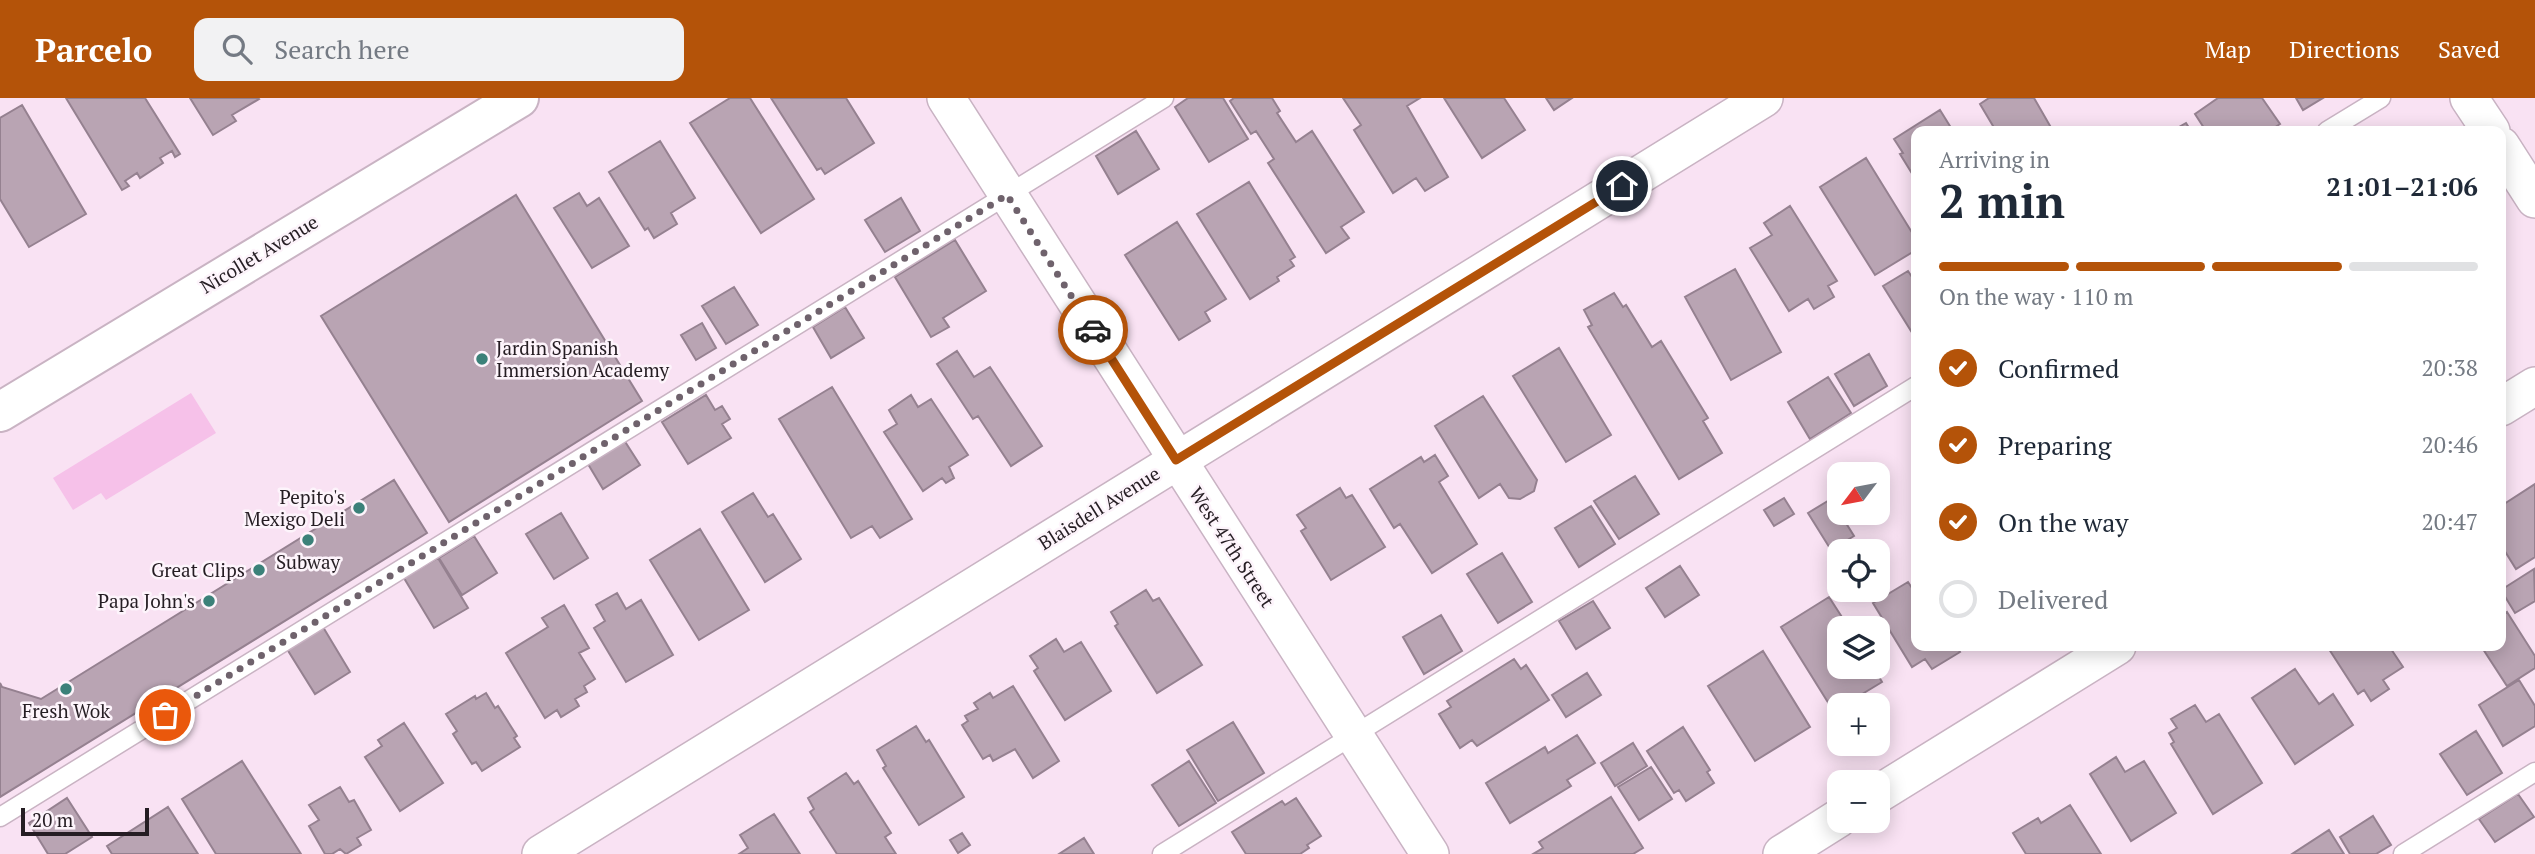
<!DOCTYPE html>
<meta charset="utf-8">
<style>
body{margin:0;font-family:"PT Serif",serif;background:#f2f2f3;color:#1f2937;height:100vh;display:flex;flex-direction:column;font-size:26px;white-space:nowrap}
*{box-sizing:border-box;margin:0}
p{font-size:23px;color:#747a83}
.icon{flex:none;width:38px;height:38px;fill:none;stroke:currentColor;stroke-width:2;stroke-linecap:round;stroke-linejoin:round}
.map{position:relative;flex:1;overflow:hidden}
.details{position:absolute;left:1911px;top:28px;width:595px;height:525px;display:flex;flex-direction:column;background:#fff;border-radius:14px;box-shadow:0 4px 18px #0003}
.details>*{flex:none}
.needle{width:46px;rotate:238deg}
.buttons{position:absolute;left:1827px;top:364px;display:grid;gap:14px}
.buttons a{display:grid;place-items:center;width:63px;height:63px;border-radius:14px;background:#fff;box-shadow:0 4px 18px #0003;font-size:35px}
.scale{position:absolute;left:21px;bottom:18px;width:128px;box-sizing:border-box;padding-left:7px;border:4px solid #251d23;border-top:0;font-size:19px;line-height:24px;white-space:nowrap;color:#251d23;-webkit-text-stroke:5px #fdf4fb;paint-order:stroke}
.pin{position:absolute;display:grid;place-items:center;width:60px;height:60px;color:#fff;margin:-30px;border:4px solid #fff;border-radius:50%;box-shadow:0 2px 7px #0007}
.courier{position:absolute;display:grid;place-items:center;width:70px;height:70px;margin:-35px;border:5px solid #b45309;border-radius:50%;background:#fff;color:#222;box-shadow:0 2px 9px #0007}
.headline em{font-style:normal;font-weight:800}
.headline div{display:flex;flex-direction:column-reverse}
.headline{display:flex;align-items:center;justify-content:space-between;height:119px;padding:0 28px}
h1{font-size:46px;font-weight:800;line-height:52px}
.bar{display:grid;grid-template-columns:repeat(4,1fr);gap:10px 7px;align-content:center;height:84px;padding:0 28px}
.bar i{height:9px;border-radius:5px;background:#e0e1e3}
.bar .selected{background:#b45309}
.bar p{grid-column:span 4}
ol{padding:0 28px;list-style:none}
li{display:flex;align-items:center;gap:21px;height:77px}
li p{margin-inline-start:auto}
li .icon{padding:7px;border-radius:50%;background:#b45309;color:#fff;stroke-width:4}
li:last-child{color:#747a83}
li i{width:38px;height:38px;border:4px solid #e0e1e3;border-radius:50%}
header{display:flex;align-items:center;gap:42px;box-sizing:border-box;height:98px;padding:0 35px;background:#b45309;color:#fff}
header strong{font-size:33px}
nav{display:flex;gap:38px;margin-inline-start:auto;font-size:24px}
.search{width:490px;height:63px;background:#f2f2f3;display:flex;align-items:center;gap:18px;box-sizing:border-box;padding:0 24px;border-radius:14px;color:#747a83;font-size:26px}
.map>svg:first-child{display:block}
</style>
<header>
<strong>Parcelo</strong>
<div class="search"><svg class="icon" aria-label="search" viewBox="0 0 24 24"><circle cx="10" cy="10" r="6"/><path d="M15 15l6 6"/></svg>Search here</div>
<nav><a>Map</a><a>Directions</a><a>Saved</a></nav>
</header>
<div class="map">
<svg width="2535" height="756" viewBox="0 0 2535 756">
<rect width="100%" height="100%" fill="#f9e2f3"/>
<!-- green -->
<path fill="#f6c1e9" d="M191 295 216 335 106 402 101 395 73 412 53 380Z"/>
<!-- building -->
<path fill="#b9a4b3" stroke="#958190" stroke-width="2" d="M66 0H145L180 56 175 59 172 53 160 60 163 65 140 80 137 75 125 83 129 88 122 92Z
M190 0H258L259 1 232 17 236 23 213 37Z
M730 0H750L814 101 761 135 690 25Z
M771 0H846L874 45 825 76 821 70 817 72Z
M1188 0H1223L1248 41 1209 64 1175 9Z
M1234 0H1272L1280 13 1277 15 1296 44 1312 33 1364 114 1341 129 1349 140 1326 155 1268 65 1274 61 1256 33 1251 36 1230 3Z
M1343 0H1420L1407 8 1448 79 1425 93 1416 80 1393 95 1354 32 1361 27Z
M1444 0H1504L1525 32 1482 60Z
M1546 0H1572L1554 12Z
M1989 0H2034L2053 33H1996L1980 6Z
M2218 0H2262L2280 26 2269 33H2206L2195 16Z
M2296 0H2323L2303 12Z
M22 7 86 116 29 149 0 101V20Z
M1940 12 1953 33H1916V82L1900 56 1903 55 1894 41Z
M2186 25 2191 33H2172Z
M1136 33 1159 71 1118 96 1096 58Z
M660 43 695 100 671 115 677 126 654 140 648 130 645 132 609 74Z
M1866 60 1916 141V152L1875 177 1820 89Z
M1249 84 1295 159 1290 162 1294 168 1277 179 1279 183 1250 201 1197 116Z
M579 95 587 108 599 100 629 148 592 170 554 110Z
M516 97 642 303 449 424 321 218Z
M901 100 920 133 885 154 865 122Z
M1790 108 1837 183 1828 188 1834 199 1814 211 1808 201 1789 213 1750 150 1772 137 1764 125Z
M1177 124 1226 201 1205 214 1210 223 1179 242 1125 157Z
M955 142 986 193 943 220 949 229 931 239 895 179Z
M1735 171 1781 254 1731 282 1685 199Z
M1908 173 1914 182 1916 180V241L1883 188Z
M734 189 758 227 726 246 702 208Z
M1614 195 1623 209 1626 207 1652 249 1661 243 1708 320 1703 323 1722 355 1679 381 1588 229 1592 227 1584 212Z
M845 209 864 240 831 260 813 229Z
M702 225 716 250 696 262 681 237Z
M1559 250 1611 337 1566 364 1513 278Z
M957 253 974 279 990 269 1042 348 1011 368 978 318 973 321 937 266Z
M1869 256 1887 288 1854 308 1835 276Z
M1828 279 1851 315 1810 341 1788 304Z
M832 289 912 421 880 440 872 428 851 440 779 321Z
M706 297 715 312 722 308 730 321 722 326 731 340 688 366 662 324Z
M911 297 918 309 931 301 968 357 949 369 954 380 946 385 942 380 923 393 884 334 897 326 889 312Z
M1483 298 1537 382 1534 393 1520 401 1509 400 1500 386 1479 400 1435 328Z
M624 342 640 367 603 391 588 366Z
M1435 357 1448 378 1439 384 1477 446 1432 475 1400 426 1394 430 1370 391 1421 359 1424 364Z
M1635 378 1659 416 1619 441 1594 403Z
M394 382 427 435 0 699V585L2 589 41 601Z
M2535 386V459L2516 471 2501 447V408Z
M1340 390 1346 400 1352 397 1385 449 1331 482 1301 433 1306 430 1297 417Z
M753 395 768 419 773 416 801 461 765 484 722 414Z
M1784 400 1794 416 1774 428 1764 412Z
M1831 401 1854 438 1831 452 1808 415Z
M1591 408 1615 446 1579 469 1555 430Z
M561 415 588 460 554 481 526 436Z
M700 431 749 512 699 542 650 462Z
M474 438 497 475 462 497 439 460Z
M1502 455 1532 504 1498 525 1467 476Z
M438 460 468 510 434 530 404 480Z
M1680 468 1699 497 1665 519 1646 490Z
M2534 471 2535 503 2515 515 2501 492Z
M1908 484 1916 496V548H1956L1960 554 1932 571 1925 561 1912 569 1873 505Z
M1146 492 1153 503 1159 500 1202 567 1157 595 1115 528 1118 526 1111 514Z
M617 495 626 511 641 502 673 557 626 584 594 530 605 523 596 507Z
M1829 499 1849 530H1839V569H1873L1882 584 1844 607H1839V610L1834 614 1781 529Z
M1593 503 1610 530 1576 551 1559 523Z
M564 507 589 550 579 555 595 581 584 588 587 594 575 601 579 608 561 619 557 612 545 620 506 555 548 529 542 520Z
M2507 514 2535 558V570L2507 588 2481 548H2501V518Z
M1441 517 1462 553 1424 576 1403 539Z
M323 529 350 574 315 596 287 551Z
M1056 541 1064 554 1081 544 1111 593 1065 622 1034 573 1038 570 1030 558Z
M2327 548H2389L2403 569 2383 582 2389 591 2371 603 2364 592 2358 596Z
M1763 553 1810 629 1755 663 1708 588Z
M1514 561 1521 571 1526 567 1549 602 1477 648 1472 642 1460 650 1439 616 1451 609 1447 603Z
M2295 571 2319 606 2333 596 2353 627 2295 666 2252 600Z
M1587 575 1601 597 1566 619 1552 597Z
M2519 582 2535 608V628L2503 648 2479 607Z
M1013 588 1059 663 1033 680 1015 651 993 663 990 657 983 661 962 627 968 623 965 618 978 611 974 605 990 595 993 600Z
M486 595 495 610 498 608 517 638 514 640 520 649 482 673 476 664 472 666 453 636 457 633 446 616 475 598 476 601Z
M2195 607 2206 624 2219 616 2262 685 2213 716 2171 646 2174 644 2169 635 2177 630 2171 621Z
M1233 624 1264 675 1218 703 1187 652Z
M404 625 443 685 400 713 365 659 382 648 378 642Z
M916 628 926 644 929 642 964 699 919 727 883 670 886 668 877 652Z
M1683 629 1710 672 1707 674 1714 685 1686 703 1679 692 1674 695 1647 653Z
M2476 633 2502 675 2467 697 2440 656Z
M1577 637 1595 665 1567 682 1571 688 1510 725 1486 685 1545 649 1548 655Z
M1633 645 1647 668 1615 688 1601 665Z
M2116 659 2125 674 2144 663 2176 715 2131 743 2090 676Z
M242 663 301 756H216L182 701Z
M1189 663 1216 705 1179 728 1152 687Z
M1651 669 1672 701 1639 722 1618 689Z
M846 675 854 686 858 683 891 735 885 739 896 756H837L810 714 814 711 808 700Z
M340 689 349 704 354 702 371 732 357 740 361 747 346 756 340 751 332 756H325L309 728 319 722 309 707Z
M2518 696 2534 719 2495 744 2479 721Z
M1611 699 1643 750 1633 756H1533L1543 750 1539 744Z
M67 700 92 739 65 756H48L29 725Z
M1296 700 1321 738 1307 747 1309 750 1300 756H1246L1232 734 1282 703 1285 707Z
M2070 707 2101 756H2026L2013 735 2038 720 2041 725Z
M168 709 198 756H112L107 748Z
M774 716 800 756H739L748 750 740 737Z
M2373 718 2391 747 2376 756H2350L2340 739Z
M2329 732 2344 756H2292Z
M962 735 970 747 958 755 950 742Z
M1084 740 1094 756H1059Z"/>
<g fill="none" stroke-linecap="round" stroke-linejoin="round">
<defs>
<path id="service" d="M2327 33 2381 0
M0 719 1164 0
M1162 756 1916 288
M2403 756 2535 674"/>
<path id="minor" d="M946 0 1430 756
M2469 0 2491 33
M2501 48 2535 101
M2501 309 2535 288
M1878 696 2117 548
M541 756 1764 0
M1782 756 1839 720"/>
<path id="secondary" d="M0 314 519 0"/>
</defs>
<!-- service casing -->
<use href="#service" stroke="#c9b3c3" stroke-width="21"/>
<!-- minor casing -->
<use href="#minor" stroke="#c9b3c3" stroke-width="40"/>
<!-- secondary casing -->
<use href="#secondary" stroke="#c9b3c3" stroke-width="42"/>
<!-- service -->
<use href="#service" stroke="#fff" stroke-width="18"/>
<!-- minor -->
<use href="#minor" stroke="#fff" stroke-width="37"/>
<!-- secondary -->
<use href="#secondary" stroke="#fff" stroke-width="38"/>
</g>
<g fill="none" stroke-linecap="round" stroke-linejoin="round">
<!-- done -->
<path stroke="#6f626c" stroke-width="7" stroke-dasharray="0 12.6" d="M165 617 1007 97 1093 232"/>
<!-- route -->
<path stroke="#b45309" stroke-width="9" d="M1093 232 1176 362 1622 88"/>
</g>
<!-- markers -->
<g fill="#3b8179" stroke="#fdf4fb" stroke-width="2.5">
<circle cx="482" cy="261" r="7"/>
<circle cx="359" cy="410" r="7"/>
<circle cx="308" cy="442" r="7"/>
<circle cx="259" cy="472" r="7"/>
<circle cx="209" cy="503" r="7"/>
<circle cx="66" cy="591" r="7"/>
</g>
<g text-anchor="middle" stroke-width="5" stroke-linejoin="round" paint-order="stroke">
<!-- street labels -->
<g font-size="19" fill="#251d23" stroke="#fdf4fb">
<text transform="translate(259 156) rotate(-31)" y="7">Nicollet Avenue</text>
<text transform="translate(1099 410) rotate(-32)" y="7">Blaisdell Avenue</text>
<text transform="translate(1232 449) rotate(57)" y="7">West 47th Street</text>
</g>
<!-- poi labels -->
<g font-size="19" fill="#251d23" stroke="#fdf4fb" text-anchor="end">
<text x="496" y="257" text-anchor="start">Jardin Spanish<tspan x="496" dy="22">Immersion Academy</tspan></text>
<text x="345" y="406">Pepito's<tspan x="345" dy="22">Mexigo Deli</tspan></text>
<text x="308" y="471" text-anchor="middle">Subway</text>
<text x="245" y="479">Great Clips</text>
<text x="195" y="510">Papa John's</text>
<text x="66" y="620" text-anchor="middle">Fresh Wok</text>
</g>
</g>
</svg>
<div class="buttons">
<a><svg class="needle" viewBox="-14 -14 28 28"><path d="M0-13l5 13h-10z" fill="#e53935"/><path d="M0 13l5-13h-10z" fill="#747a83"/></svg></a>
<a><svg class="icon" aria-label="locate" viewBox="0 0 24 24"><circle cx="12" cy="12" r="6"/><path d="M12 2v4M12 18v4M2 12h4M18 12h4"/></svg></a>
<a><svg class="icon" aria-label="layers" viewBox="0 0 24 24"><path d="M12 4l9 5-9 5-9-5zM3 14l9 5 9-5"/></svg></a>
<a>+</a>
<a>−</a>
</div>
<div class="scale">20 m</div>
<div class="pin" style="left:165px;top:617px;background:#ea580c"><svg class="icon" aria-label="bag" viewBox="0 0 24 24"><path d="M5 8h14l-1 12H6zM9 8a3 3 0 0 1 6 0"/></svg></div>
<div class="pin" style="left:1622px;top:88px;background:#1f2937"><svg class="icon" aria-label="home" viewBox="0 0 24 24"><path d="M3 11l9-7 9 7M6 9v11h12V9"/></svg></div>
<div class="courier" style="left:1093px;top:232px"><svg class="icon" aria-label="car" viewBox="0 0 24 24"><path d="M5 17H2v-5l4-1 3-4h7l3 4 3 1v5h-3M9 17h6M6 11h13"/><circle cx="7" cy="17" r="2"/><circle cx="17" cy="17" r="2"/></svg></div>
<section class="details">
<div class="headline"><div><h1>2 min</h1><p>Arriving in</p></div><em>21:01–21:06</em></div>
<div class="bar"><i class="selected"></i><i class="selected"></i><i class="selected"></i><i></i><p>On the way · 110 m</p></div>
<ol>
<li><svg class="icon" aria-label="check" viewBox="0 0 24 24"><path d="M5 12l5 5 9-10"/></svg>Confirmed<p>20:38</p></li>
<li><svg class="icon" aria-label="check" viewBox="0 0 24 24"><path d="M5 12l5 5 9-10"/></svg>Preparing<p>20:46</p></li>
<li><svg class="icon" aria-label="check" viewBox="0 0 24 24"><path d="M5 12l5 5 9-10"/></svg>On the way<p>20:47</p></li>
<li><i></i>Delivered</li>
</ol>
</section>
</div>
